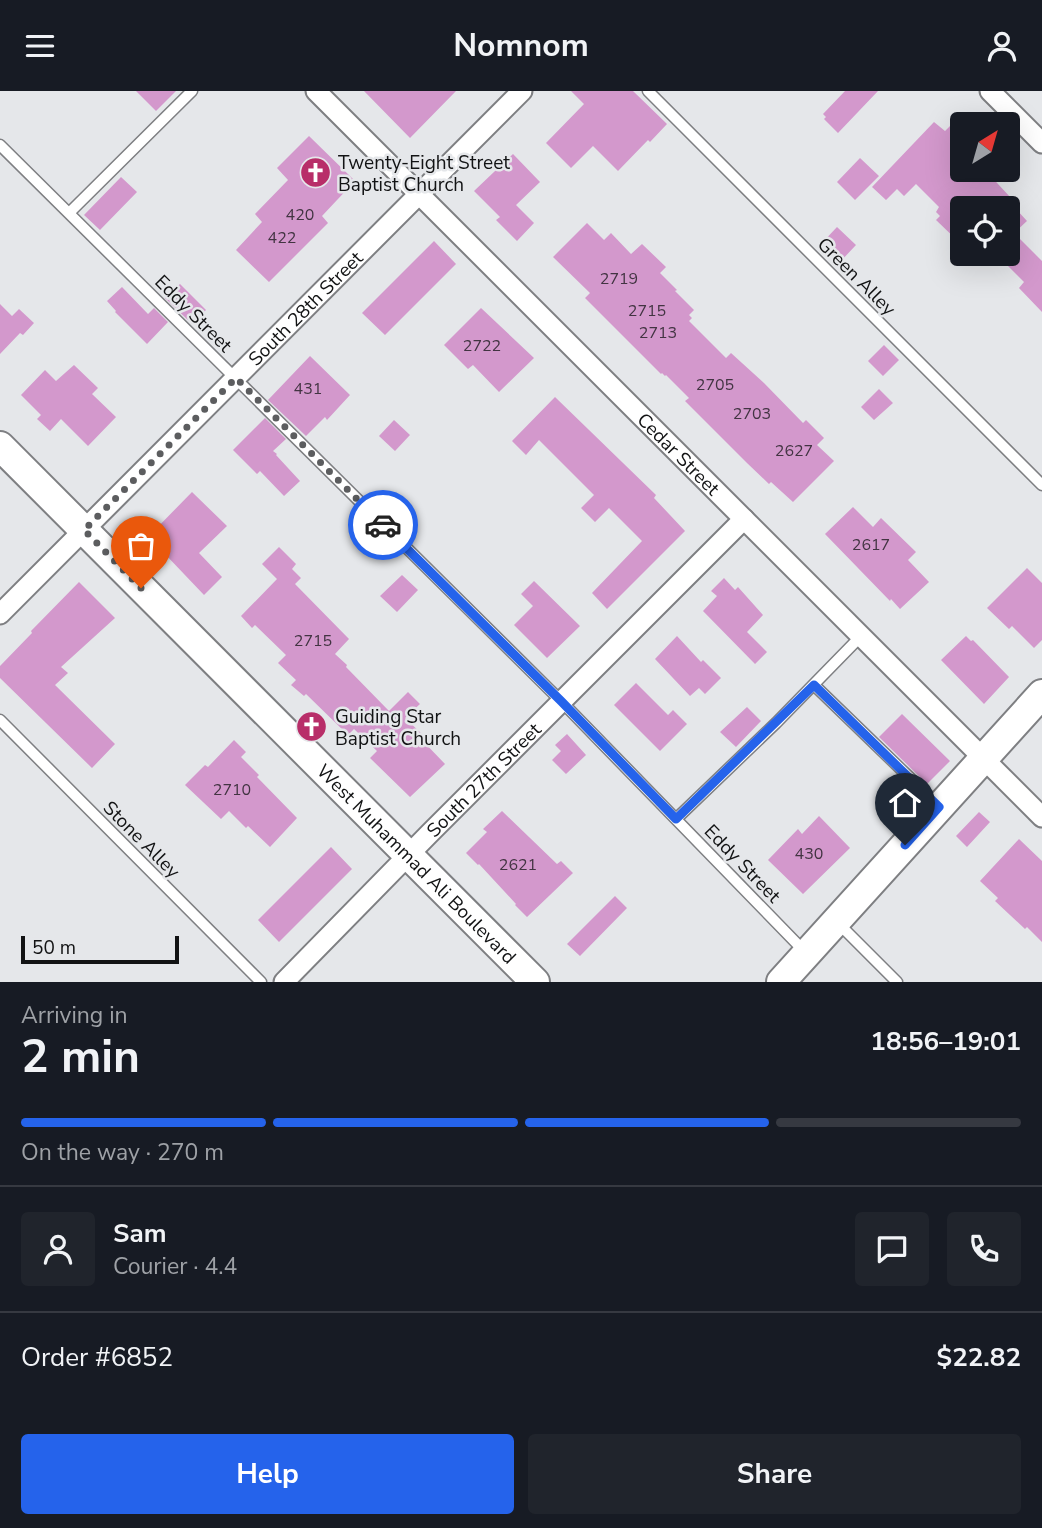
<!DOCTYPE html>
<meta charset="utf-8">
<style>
body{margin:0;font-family:"Nunito Sans",sans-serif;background:#20242c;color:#f1f3f6;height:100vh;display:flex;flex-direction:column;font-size:26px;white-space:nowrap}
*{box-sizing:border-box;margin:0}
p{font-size:23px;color:#9ea1a6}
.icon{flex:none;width:38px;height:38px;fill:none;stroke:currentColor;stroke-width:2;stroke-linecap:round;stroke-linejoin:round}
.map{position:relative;height:891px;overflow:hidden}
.side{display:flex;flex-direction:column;background:#171b24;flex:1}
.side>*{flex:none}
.needle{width:46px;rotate:37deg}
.controls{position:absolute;left:950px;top:21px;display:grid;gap:14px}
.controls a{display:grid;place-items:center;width:70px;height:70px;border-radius:7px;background:#171b24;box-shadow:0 7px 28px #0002;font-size:35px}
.scale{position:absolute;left:21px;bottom:18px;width:158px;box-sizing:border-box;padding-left:7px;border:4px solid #121314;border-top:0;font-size:19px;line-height:24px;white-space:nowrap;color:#121314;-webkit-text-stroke:5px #e5e7ea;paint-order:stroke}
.pin{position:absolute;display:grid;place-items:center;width:60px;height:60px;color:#fff;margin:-72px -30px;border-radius:50% 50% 50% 0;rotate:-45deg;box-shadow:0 0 7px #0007}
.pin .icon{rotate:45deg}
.courier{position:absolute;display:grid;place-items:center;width:70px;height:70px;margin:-35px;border:5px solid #2563eb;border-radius:50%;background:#fff;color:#222;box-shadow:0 2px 9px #0007}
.summary em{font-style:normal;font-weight:700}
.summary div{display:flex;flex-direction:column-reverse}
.summary{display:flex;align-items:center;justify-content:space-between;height:119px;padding:0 21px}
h1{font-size:46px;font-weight:700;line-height:52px}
.bar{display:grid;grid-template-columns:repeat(4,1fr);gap:10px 7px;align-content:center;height:84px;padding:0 21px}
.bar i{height:9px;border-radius:5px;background:#363941}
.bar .current{background:#2563eb}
.bar p{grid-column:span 4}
.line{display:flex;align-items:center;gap:18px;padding:0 21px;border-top:2px solid #363941}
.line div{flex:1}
.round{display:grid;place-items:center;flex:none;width:74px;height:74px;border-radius:7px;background:#20242c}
.cta{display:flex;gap:14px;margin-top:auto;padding:14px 21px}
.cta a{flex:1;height:80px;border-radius:7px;background:#2563eb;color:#fff;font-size:28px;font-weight:700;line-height:80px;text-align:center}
.cta a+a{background:#20242c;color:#f1f3f6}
header{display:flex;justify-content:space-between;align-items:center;height:91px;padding:0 21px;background:#171b24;font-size:32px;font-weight:700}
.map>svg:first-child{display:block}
</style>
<header><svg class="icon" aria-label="menu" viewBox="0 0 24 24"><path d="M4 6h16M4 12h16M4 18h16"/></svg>Nomnom<svg class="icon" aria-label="person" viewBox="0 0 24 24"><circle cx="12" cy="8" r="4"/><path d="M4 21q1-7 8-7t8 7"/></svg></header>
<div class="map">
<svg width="1042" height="891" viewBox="0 0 1042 891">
<rect width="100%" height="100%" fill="#e5e7ea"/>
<!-- building -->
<path fill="#d398cc" d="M136 0H176L156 20Z
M364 0H456L410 47Z
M571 0H633L667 33 650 51 648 49 618 80 593 55 571 77 546 52 584 13Z
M845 0H878L838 42 824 28 826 26 823 23Z
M934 31 945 40 950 35 962 47V79H985L1011 107 1009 108 1018 117H1015L1027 130 1014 142 1042 170V221L1019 197 1024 191 996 163H1008V117H962V154L936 129 940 125 936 121 939 116 916 93 904 105 897 98 886 109 872 96Z
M309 45 353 88 351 89 353 92 322 125 328 132 269 191 236 159 262 131 255 123 288 89 277 77Z
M513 63 540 91 516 114 534 132 517 150 496 129 500 126 474 100Z
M860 67 879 85 855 109 837 91Z
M121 86 137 101 100 139 84 124Z
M587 132 604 149 611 142 631 163 642 153 666 176 660 182 677 199 675 200 694 219 689 224 692 227 689 230 726 267 731 262 764 292 803 332 806 329 824 347 817 354 834 370 793 411 771 391 769 393 747 372 685 310 689 307 666 284 665 285 662 282 661 283 585 207 590 202 553 166Z
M837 136 856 154 839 172 820 154Z
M434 150 456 173 385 244 362 222Z
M180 193 206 219 192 233 165 207Z
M122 196 148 223 154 217 168 231 147 253 115 221 116 220 107 210Z
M0 213 12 225 19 218 34 232 23 244 20 242 0 263Z
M481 217 534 267 499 301 473 274 468 278 444 254Z
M884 254 899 269 883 285 868 270Z
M310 265 350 304 327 329 325 326 306 345 268 309Z
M74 274 98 297 92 303 116 326 88 355 61 328 50 340 37 328 41 324 21 304 45 279 56 290Z
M879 298 893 312 874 329 861 316Z
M555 306 656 404 654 407 685 440 607 518 592 502 642 450 609 417 595 431 581 417 594 404 539 349 526 364 512 350Z
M265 327 286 348 273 360 277 363 276 364 300 390 284 405 260 380 257 383 233 359Z
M394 329 410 344 395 360 379 345Z
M192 401 227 435 199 462 222 486 204 504 164 462 163 464 147 447Z
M853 416 873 436 881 427 916 461 908 469 929 491 900 518 891 508 890 510 825 443Z
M279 456 296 473 292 478 301 487 295 493 349 548 335 563 347 574 346 576 389 620 408 601 420 613 405 627 423 644 420 647 445 673 410 706 370 667 377 660 354 638 348 644 306 603 304 605 291 594 296 589 278 572 286 564 255 534 252 537 241 525 277 488 262 473Z
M1027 477 1042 492V549L1034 557 1012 535 1009 538 987 517Z
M402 484 418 499 397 521 380 505Z
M724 487 735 499 738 496 763 524 747 541 767 561 755 573 703 520 717 505 711 500Z
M534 490 580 535 547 567 514 534 533 515 521 503Z
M79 491 115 527 61 576 68 582 55 594 115 653 92 677 0 587V575L32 542 31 540Z
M677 545 701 571 703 569 721 587 705 603 699 597 690 605 655 568Z
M966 545 971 550 973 549 1009 586 984 613 941 569Z
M636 592 668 624 673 619 687 633 660 660 614 614Z
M747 616 761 630 736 656 720 641Z
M902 623 950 670 927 693 879 646Z
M567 643 586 664 566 683 552 669 561 660 555 654Z
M234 649 246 661 241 666 259 684 257 686 297 727 270 756 248 735 246 737 229 720 221 728 185 694 205 674 208 676Z
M502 720 557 773 561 770 573 782 527 826 515 814 516 813 479 773 478 774 466 762 487 741 483 738Z
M979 721 990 731 967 756 956 745Z
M819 725 850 757 803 803 768 769 798 738 802 743Z
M1019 748 1042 770V851L1027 836 1025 838 995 810 998 807 980 790Z
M331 756 352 778 279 851 258 829Z
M615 805 627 817 580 865 567 853Z"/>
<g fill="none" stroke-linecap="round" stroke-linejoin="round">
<defs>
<path id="lane" d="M648 0 1042 394
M0 54 561 610 806 862
M69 122 192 0
M814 594 939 715
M0 629 261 891
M676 728 776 632 861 545
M838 832 897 891"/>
<g id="street">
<path id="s1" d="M316 0 1042 726"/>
<path d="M990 0 1042 52"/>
<path id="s2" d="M0 523 522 0"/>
<path id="s3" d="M284 891 429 743 744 428"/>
</g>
<g id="secondary">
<path id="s4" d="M0 355 535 891"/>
<path d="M781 891 1042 603"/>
</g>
</defs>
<!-- lane casing -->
<use href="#lane" stroke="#7e7f82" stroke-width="13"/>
<!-- street casing -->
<use href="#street" stroke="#7e7f82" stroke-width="23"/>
<!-- secondary casing -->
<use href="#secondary" stroke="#7e7f82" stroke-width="32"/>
<!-- lane -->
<use href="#lane" stroke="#fff" stroke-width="10"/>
<!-- street -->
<use href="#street" stroke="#fff" stroke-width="19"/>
<!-- secondary -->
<use href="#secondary" stroke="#fff" stroke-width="28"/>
</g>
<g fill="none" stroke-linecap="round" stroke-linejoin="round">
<!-- done -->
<path stroke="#5c5d5f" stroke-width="7" stroke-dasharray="0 12.6" d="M141 497 84 439 236 287 383 434"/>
<!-- route -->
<path stroke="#2563eb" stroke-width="9" d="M383 434 561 610 676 728 814 594 939 716 905 754"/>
</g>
<!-- icons -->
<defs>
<symbol id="church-disc" viewBox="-11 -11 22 22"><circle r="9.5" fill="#b82e69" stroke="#e5e7ea"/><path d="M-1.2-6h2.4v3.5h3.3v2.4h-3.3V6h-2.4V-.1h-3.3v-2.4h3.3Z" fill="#fff"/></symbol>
</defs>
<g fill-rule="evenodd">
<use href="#church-disc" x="298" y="64" width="35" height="35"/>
<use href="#church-disc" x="294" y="618" width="35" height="35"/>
</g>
<g text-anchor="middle" stroke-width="5" stroke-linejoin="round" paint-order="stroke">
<!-- number labels -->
<g font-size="16" fill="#423442">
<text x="300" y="129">420</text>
<text x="282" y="152">422</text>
<text x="619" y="193">2719</text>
<text x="647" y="225">2715</text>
<text x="658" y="247">2713</text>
<text x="482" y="260">2722</text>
<text x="715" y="299">2705</text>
<text x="308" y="303">431</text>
<text x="752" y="328">2703</text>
<text x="794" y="365">2627</text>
<text x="871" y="459">2617</text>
<text x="313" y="555">2715</text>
<text x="232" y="704">2710</text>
<text x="809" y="768">430</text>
<text x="518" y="779">2621</text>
</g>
<!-- poi labels -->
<g font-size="19" fill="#121314" stroke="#e5e7ea" text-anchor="start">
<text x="338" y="78">Twenty-Eight Street<tspan x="338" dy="22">Baptist Church</tspan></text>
<text x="335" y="632">Guiding Star<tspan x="335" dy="22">Baptist Church</tspan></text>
</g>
<!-- street labels -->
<g font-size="19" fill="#121314" stroke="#e5e7ea">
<text transform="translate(857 185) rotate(45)" y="7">Green Alley</text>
<text dy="7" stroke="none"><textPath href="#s2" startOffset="432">South 28th Street</textPath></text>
<text transform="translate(194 222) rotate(45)" y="7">Eddy Street</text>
<text dy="7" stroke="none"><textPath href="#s1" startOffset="513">Cedar Street</textPath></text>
<text dy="7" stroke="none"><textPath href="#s3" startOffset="284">South 27th Street</textPath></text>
<text transform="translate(142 748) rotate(45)" y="7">Stone Alley</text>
<text dy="7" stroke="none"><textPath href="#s4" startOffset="590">West Muhammad Ali Boulevard</textPath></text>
<text transform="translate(743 772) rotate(46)" y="7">Eddy Street</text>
</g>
</g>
</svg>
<div class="controls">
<a><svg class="needle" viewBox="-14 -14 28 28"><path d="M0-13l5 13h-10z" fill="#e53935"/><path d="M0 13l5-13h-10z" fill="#9ea1a6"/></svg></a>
<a><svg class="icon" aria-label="locate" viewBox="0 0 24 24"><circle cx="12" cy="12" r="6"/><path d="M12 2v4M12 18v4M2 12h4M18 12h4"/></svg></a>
</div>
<div class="scale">50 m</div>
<div class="pin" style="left:141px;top:497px;background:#ea580c"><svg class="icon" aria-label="bag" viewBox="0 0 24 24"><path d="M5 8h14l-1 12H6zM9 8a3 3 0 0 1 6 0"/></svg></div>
<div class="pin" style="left:905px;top:754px;background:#1f2937"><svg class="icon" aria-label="home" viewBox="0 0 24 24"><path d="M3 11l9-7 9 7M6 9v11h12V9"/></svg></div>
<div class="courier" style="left:383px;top:434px"><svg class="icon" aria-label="car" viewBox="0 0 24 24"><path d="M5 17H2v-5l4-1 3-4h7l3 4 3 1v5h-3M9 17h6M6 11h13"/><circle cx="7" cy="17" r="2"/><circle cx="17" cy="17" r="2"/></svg></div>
</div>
<section class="side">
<div class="summary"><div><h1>2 min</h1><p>Arriving in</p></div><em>18:56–19:01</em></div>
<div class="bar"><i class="current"></i><i class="current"></i><i class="current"></i><i></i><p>On the way · 270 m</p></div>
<div class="line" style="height:126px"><a class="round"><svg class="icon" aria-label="person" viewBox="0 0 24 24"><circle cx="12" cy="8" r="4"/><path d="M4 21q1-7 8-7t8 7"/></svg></a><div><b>Sam</b><p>Courier · 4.4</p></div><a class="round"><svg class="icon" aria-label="chat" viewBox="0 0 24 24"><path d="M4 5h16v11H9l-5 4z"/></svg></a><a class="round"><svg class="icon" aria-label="phone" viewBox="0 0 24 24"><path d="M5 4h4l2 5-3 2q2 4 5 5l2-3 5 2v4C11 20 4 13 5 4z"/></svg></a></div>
<div class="line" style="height:91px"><div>Order #6852</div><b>$22.82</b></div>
<div class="cta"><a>Help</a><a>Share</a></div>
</section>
